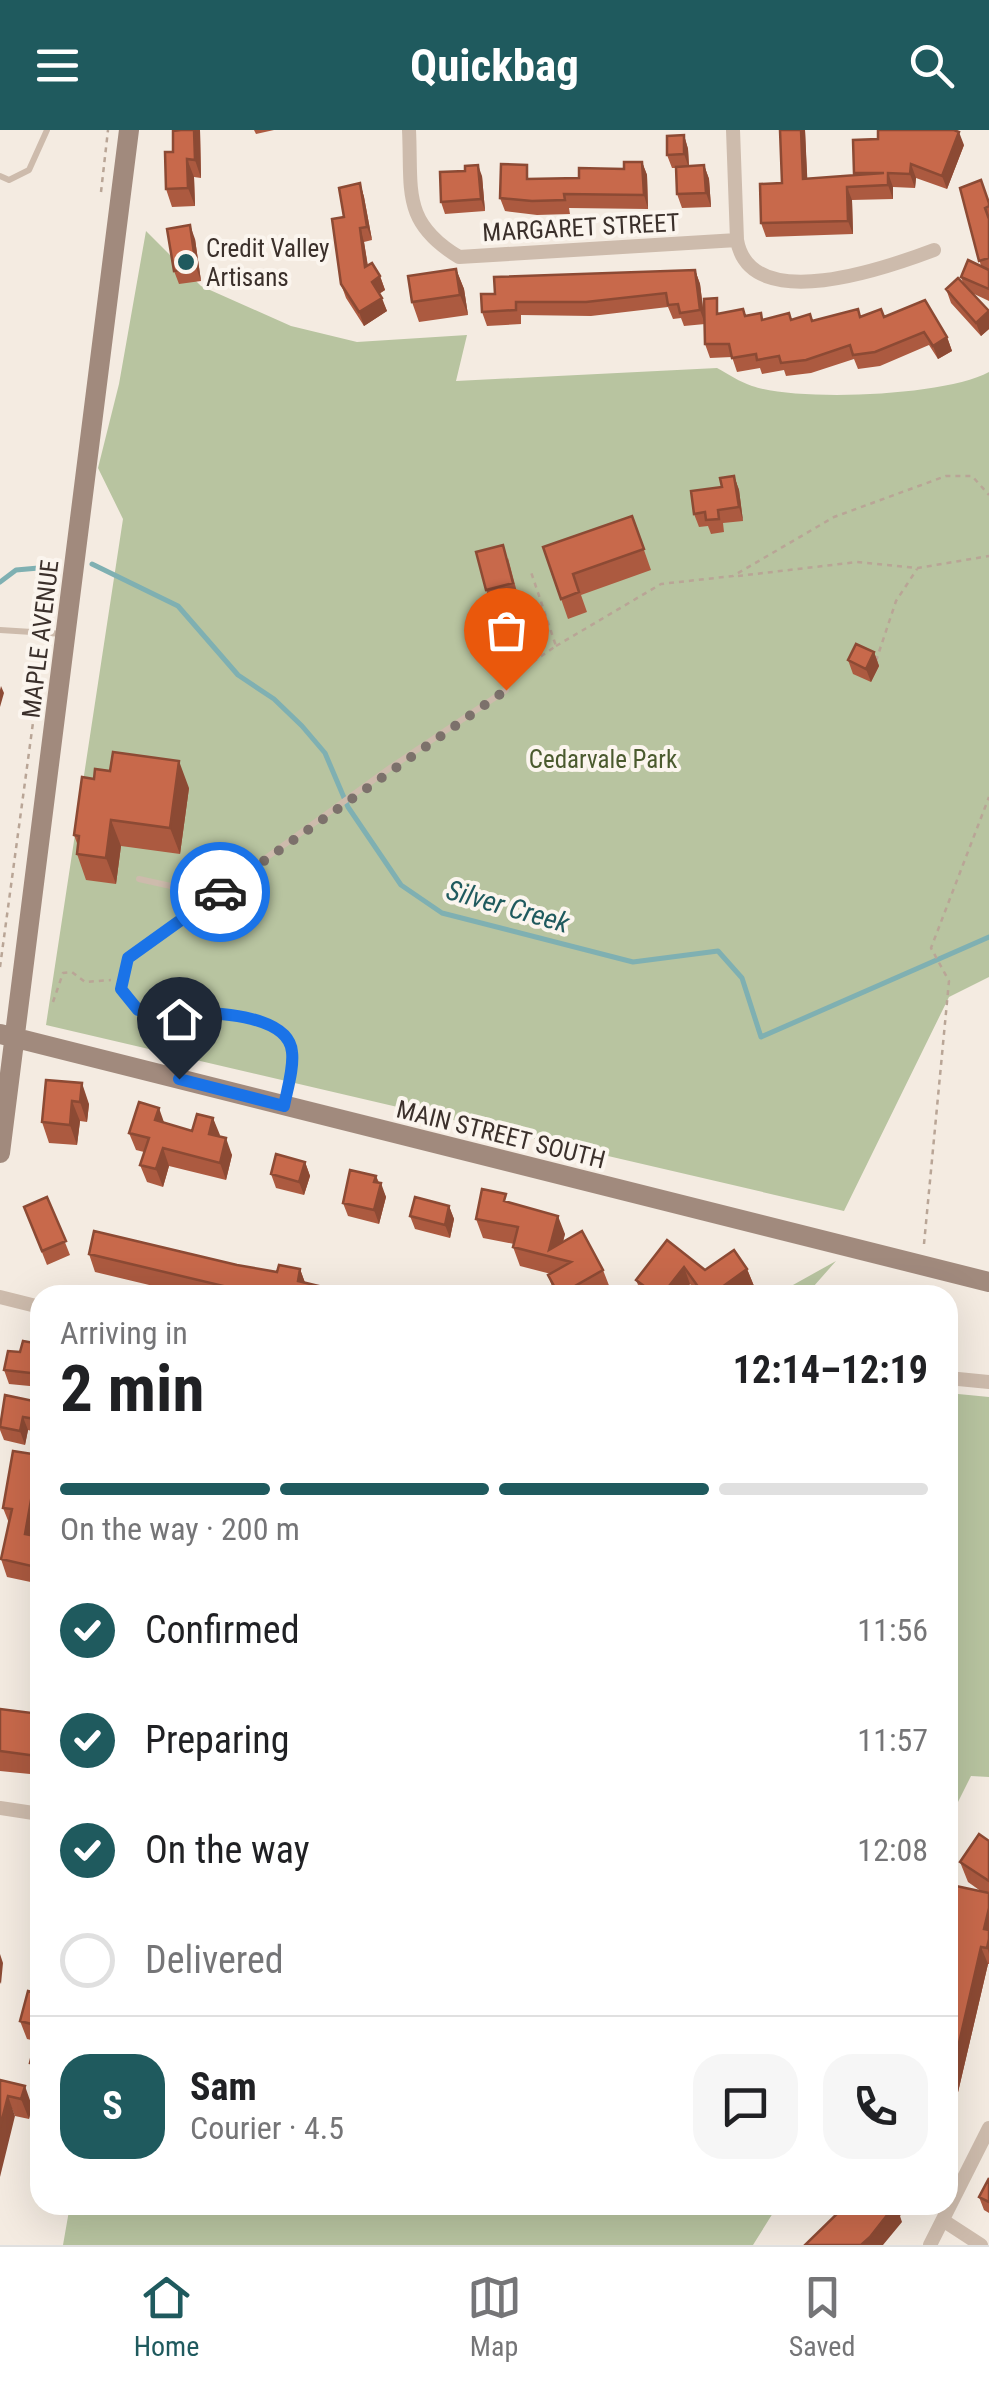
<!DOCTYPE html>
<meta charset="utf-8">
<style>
body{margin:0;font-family:"Roboto Condensed",sans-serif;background:#f6f6f6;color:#202124;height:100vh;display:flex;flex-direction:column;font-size:38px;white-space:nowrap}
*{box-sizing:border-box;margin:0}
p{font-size:32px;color:#757577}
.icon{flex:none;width:55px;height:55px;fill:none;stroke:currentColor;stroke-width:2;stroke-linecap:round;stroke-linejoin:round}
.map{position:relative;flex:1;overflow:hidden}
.sheet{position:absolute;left:30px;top:1155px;width:928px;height:930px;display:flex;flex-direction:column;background:#fff;border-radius:30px;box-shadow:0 10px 40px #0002}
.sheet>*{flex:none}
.pin{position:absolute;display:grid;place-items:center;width:85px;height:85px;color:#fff;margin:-102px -42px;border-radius:50% 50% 50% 0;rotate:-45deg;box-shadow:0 0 10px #0007}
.pin .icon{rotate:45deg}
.courier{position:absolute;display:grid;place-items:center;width:100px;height:100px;margin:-50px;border:8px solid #1a73e8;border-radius:50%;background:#fff;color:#222;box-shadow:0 2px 12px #0007}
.head em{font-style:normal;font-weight:700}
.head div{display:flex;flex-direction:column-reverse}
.head{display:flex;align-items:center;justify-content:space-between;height:170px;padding:0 30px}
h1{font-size:65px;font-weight:700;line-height:75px}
.bar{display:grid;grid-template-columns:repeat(4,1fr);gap:15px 10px;align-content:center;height:120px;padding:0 30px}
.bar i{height:12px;border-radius:8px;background:#e0e0e0}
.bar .selected{background:#1f5a5e}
.bar p{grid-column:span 4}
.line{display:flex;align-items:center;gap:25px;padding:0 30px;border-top:2px solid #e0e0e0}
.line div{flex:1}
.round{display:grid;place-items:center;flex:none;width:105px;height:105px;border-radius:30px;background:#f6f6f6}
ol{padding:0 30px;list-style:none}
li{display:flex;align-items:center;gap:30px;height:110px}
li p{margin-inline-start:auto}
li .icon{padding:10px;border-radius:50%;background:#1f5a5e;color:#fff;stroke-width:4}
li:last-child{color:#757577}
li i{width:55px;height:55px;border:5px solid #e0e0e0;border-radius:50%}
header{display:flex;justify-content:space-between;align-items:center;height:130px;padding:0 30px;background:#1f5a5e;color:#fff;font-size:45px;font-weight:700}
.tab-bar{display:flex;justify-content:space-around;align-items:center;height:140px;border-top:2px solid #e0e0e0;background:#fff;font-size:28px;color:#757577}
.tab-bar a{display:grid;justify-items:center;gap:5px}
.tab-bar .selected{color:#1f5a5e}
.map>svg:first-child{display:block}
</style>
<header><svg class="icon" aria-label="menu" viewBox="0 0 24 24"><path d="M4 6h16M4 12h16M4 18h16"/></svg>Quickbag<svg class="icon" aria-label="search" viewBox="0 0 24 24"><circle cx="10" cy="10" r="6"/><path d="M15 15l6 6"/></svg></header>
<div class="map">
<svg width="989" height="2115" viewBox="0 0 989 2115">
<rect width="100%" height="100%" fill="#f4ebe1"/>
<!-- green -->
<path fill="#b8c4a0" d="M146 101 201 156 291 196 357 212 467 205 456 251 717 238C728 244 740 252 752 256 800 272 945 266 989 242V847L949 867 844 1081 46 895 123 389 98 338 119 254Z
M836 1131 806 1165H775Z
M948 1263 989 1267V1647L971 1646 948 1692Z
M70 2075H778L753 2115H63Z"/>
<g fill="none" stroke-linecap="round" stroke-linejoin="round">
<!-- stream -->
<path stroke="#7fb0b2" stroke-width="5" d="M92 434 178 476 238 545 274 569 302 596 325 623 348 677 401 755 442 783 633 832 718 821 742 848 761 907 989 807
M0 452 16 440 50 437"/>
<!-- path -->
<path stroke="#b9a596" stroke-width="2.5" stroke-dasharray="5 5" stroke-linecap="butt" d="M101 62 108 0
M738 446 857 432 918 438 989 426
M556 516 661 454 733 446 834 387 946 346H972L989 365
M876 531 896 471 917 439
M508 549 556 516 530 439
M0 837 42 526
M53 872 63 843 72 842 85 852 111 850
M924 1114 949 851 931 818 989 667"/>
<!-- lane -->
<path stroke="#cdbbac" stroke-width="6" d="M0 46 9 50 29 40 47 0
M0 500 64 504
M139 749 180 758 197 778
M285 971C288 950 299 920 285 902 268 880 168 882 138 880L121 859 128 828 390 638 506 560"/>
<!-- street -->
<path stroke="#cdbbac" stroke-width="14" d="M409 0C412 60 401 92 459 127L737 110
M733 0 737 110C750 187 889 137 934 120
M0 1167 40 1177
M948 1248 989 1252
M0 1678 40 1684
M944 2091 981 2115
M930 2115 989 1998"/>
<!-- secondary -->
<path stroke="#a18a7d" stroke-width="20" d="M0 904 989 1152
M0 1023 129 0"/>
</g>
<!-- wall -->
<path fill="#ac5a40" d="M200 0 201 48 194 47 195 76 172 77 166 59 173 22Z
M254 0H274L256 4Z
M805 0 807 49 855 45 854 43 964 15 947 59 916 48 915 58 893 57V69L852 70 853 104 766 107 761 93 782 53Z
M684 5 688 19 689 36 704 35 709 49 711 77 682 78 677 64 676 38H672L667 25Z
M642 32 647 45 648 79 569 78 570 84 537 85 505 81 500 68 532 49 579 48 624 39Z
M465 41 482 46 485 81 445 84 441 72Z
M360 53 364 67 372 110 364 112 368 136 380 146 385 160 379 164 387 181 364 196 346 168 341 154 344 87Z
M960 58 989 73V171L972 163 989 181V199L981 206 951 173 946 159 963 153 961 147 981 136Z
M195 109 201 151 179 154 174 141Z
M456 139 464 159 468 185 419 192 412 172Z
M695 140 700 154 705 194 684 196 681 188 673 189 668 177 591 186 521 185V194L487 196 482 182 495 164Z
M743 179 746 186 761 183 763 190 813 191 884 187 947 207 952 221 938 229 929 215 880 236 858 239 854 229 811 243 786 246 784 240 762 244 760 238 737 242 732 227 710 228 705 214 722 183Z
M734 346 739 360 743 391 723 393 724 402 711 404 708 396 699 397 694 384Z
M632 386 651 440 581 465 587 482 568 489 543 417Z
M508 428 518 466 491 474 486 460Z
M874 522 879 536 871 552 853 544 848 530Z
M189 658 180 724 121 716 116 754 86 750 77 724 78 716 74 705Z
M46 950 89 974 87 992 80 991 77 1015 49 1013 42 992Z
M213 988 219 1007 232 1025 226 1050 169 1036 163 1057 147 1052 140 1035 144 1022 136 1020 129 1003 164 993 192 1001Z
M305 1032 310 1046 304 1065 276 1058 271 1044Z
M376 1046 386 1067 379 1094 348 1086 343 1073Z
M47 1067 70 1125 47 1135 24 1077Z
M509 1072 565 1104 563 1112 603 1140 610 1158 598 1165H555L548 1145 551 1144 520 1136 513 1117 514 1114 483 1108 476 1089Z
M449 1076 454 1089 450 1108 415 1099 410 1086Z
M667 1110 705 1140 747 1139 754 1156 741 1165H698L690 1154 681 1165H642L636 1150Z
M89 1124 277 1142 300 1139 305 1153 356 1165H191L95 1142Z
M40 1214V1257L9 1254 4 1240 20 1222Z
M38 1272 40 1303 28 1300 25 1315 4 1310 0 1300V1290Z
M13 1321 34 1406 40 1407V1454L7 1447 1 1429 9 1393 3 1378Z
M0 1579 40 1584V1645L0 1641Z
M989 1711V1834H988L948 2005V1785L982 1762 968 1752 960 1732Z
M40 1864V1952L37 1951 30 1933 36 1911 27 1909 20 1891Z
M0 1950 32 1976 29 1989 15 1986Z
M989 2048V2083L984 2080 979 2067Z"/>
<!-- shaded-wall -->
<path fill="#8c4a34" d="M194 0H200L201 48 195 30Z
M801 0H805L808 63 803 49Z
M959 2 964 15 947 59 942 46Z
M684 5 688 19 689 38 684 24Z
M187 29 194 47 195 76 188 58Z
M642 32 647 45 648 79 644 65Z
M911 34 916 48 915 58 910 44Z
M478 35 482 46 485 81 481 69Z
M704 35 709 49 711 77 706 63Z
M888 43 893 57V69L888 55Z
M360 53 364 67 372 110 367 97Z
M847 57 852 70 853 104 848 91Z
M190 95 195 109 201 151 196 137Z
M360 98 364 112 370 151 365 137Z
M456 139 464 159 468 185 460 165Z
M695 140 700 154 705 194 700 180Z
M380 146 385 160 377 165 372 152Z
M382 168 387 181 364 196 359 182Z
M989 181V199L981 206 976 193Z
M947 207 952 221 938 229 933 216Z
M734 346 739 360 743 391 739 377Z
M874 522 879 536 871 552 866 539Z
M1 556 4 563 0 577V560Z
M179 631 189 658 180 724 170 698Z
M111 690 121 716 116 754 106 728Z
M82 953 89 974 87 992 80 972Z
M72 971 80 991 77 1015 70 995Z
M159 978 165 995 155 990Z
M213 988 220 1005 215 1021 209 1004Z
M226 1008 232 1025 226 1050 220 1033Z
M163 1018 169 1036 163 1057 156 1039Z
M305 1032 310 1046 304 1065 299 1052Z
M376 1046 380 1058 381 1053 386 1067 379 1094 374 1080Z
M449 1076 454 1089 450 1108 445 1095Z
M558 1086 565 1104 558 1129 549 1120Z
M684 1137 690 1154 681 1165H662Z
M300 1139 307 1158 298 1151Z
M747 1139 754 1156 741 1165H711Z
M38 1272 40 1277V1303L35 1289Z
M23 1287 28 1300 25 1315 20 1301Z
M39 1325 40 1374 32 1421 25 1404Z
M40 1596V1635L37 1626Z
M989 1778V1824L984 1799Z
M981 1817 988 1834 948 2005V1961Z
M0 1824 3 1833 1 1854 0 1852Z
M25 1956 32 1976 29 1989 21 1969Z
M8 1966 15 1986 0 2047V1997Z
M893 2075H909L900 2086 902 2092 883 2115H861Z"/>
<!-- building -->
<path fill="#c8694b" stroke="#8c4a34" stroke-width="2.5" d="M181 0H194L195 30 187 29 188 58 166 59 165 22H173V1Z
M780 0H801L803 49 884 43H854L853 10 878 9V0H954L959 2 942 46 911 34 910 44 888 43V55L847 57 848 91 761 93 760 54 782 53Z
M684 5V24L667 25V6Z
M624 32H642L644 65 564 64 565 70 532 71 500 68 501 34 527 35V49L579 48V38L624 39Z
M478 35 481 69 441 72 440 42 465 41V36Z
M704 35 706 63 677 64 676 37Z
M981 50 989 73V76L985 78 989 89V128L979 131 960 58Z
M360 53 367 97 360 98 365 137 372 133 380 146 372 152 382 168 359 182 341 154 332 89 344 87 339 58Z
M190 95 196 137 174 141 167 99Z
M968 130 989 140V159L961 147Z
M456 139 460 165 412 172 408 146Z
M695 140 700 180 680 183 678 174 668 175 666 163 586 172H516V180L482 182 481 164H495L494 147Z
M958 148 989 181 976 193 946 159Z
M717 168V184L743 179 745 186 761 183 762 190 789 183 791 190 810 184 812 191 858 179 860 187 881 179 884 187 925 170 947 207 933 216 924 202 875 222 853 225 850 215 806 230 781 233 779 226 757 230 756 224 732 228 729 214H705L704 169Z
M734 346 739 377 718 380 719 389 706 390 705 382 694 384 691 361 722 357 720 348Z
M632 386 644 419 573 444 579 462 561 469 543 417Z
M503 415 513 453 486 460 476 422Z
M856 514 874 522 866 539 848 530Z
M113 622 179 631 170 698 111 690 106 728 77 724 79 706 74 705 82 647 94 649 95 639 110 641Z
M46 950 82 953 80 972 72 971 70 995 42 992Z
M139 972 159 978 155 990 192 1001 197 984 213 988 209 1004 226 1008 220 1033 163 1018 156 1039 140 1035 149 1008 129 1003Z
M276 1024 305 1032 299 1052 271 1044Z
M350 1040 376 1046 374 1052 381 1053 374 1080 343 1073Z
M482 1059 506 1064 504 1071 558 1086 549 1120 582 1101 603 1140 559 1165 548 1145 571 1132 513 1117 518 1097 476 1089Z
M47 1067 66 1111 42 1121 24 1077Z
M415 1067 449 1076 445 1095 410 1086Z
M94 1101 237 1135 277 1142 279 1135 300 1139 298 1151 356 1165H261L89 1124Z
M667 1110 705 1140 734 1120 747 1139 711 1165H704L684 1137 662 1165H656L636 1150Z
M465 1158 481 1165H462Z
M23 1211 40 1214V1244L4 1240 8 1221 20 1222Z
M5 1265 38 1272 35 1289 23 1287 20 1301 0 1297Z
M13 1321 39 1325 25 1404 40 1407V1438L1 1429 12 1379 3 1378Z
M0 1579 40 1584 37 1626 0 1621Z
M979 1704 989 1711V1751L960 1732Z
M956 1756 989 1763V1778L984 1799 989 1800V1809L987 1818 981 1817 948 1961V1785Z
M28 1861 40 1864V1935L30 1933 39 1896 20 1891Z
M0 1950 25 1956 21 1969 8 1966 0 1997Z
M989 2048V2072L979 2067Z
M846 2075H895L870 2107 861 2115H805Z"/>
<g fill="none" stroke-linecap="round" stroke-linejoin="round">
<!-- done -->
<path stroke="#7c716b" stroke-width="10" stroke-dasharray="0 18" d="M220 762 506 560"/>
<!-- route -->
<path stroke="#1a73e8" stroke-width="12" d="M179 949 284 976C287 960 294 938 292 922 288 875 175 883 138 880L121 859 128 828 220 762"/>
</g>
<!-- markers -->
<circle fill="#1f5a5e" stroke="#fbf5ee" stroke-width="4" cx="186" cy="132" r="10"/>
<g text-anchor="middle" stroke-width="8" stroke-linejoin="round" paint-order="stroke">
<!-- street labels -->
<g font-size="25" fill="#3b302b" stroke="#fbf5ee">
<text transform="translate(581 97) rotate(-3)" y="9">MARGARET STREET</text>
<text transform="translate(40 509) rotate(-83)" y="9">MAPLE AVENUE</text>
<text transform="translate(501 1004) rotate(14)" y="9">MAIN STREET SOUTH</text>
</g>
<!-- poi labels -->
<g font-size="25" fill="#3b302b" stroke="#fbf5ee" text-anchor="start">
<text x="206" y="127">Credit Valley<tspan x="206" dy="29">Artisans</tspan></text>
</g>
<!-- park labels -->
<g font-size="25" fill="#4a5a2e" stroke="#fbf5ee">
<text x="603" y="638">Cedarvale Park</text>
</g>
<!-- water labels -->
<g font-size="28" font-style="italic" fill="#1f5a5e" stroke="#fbf5ee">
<text transform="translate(508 776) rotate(16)" y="10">Silver Creek</text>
</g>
</g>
</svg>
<div class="pin" style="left:506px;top:560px;background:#ea580c"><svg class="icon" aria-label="bag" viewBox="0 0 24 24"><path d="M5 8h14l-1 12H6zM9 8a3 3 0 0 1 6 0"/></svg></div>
<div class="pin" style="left:179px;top:949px;background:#1f2937"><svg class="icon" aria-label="home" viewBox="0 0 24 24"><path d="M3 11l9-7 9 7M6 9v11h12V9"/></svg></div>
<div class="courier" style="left:220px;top:762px"><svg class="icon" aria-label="car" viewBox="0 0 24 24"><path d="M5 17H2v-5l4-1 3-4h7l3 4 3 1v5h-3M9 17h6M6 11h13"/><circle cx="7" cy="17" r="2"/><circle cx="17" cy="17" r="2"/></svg></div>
<section class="sheet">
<div class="head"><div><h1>2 min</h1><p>Arriving in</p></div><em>12:14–12:19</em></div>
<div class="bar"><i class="selected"></i><i class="selected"></i><i class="selected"></i><i></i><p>On the way · 200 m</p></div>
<ol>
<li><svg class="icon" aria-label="check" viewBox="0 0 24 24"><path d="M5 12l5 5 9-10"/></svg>Confirmed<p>11:56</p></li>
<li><svg class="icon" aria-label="check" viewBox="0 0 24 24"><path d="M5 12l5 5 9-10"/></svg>Preparing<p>11:57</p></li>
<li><svg class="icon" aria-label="check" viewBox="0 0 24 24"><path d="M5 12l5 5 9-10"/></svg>On the way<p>12:08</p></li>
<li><i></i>Delivered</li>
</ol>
<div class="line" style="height:180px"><b class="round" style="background:#1f5a5e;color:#fff">S</b><div><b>Sam</b><p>Courier · 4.5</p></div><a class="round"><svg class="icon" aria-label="chat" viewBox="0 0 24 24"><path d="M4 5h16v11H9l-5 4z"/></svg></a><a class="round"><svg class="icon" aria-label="phone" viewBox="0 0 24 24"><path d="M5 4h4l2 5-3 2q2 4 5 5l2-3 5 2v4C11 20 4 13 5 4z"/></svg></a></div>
</section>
</div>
<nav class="tab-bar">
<a class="selected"><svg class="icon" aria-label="home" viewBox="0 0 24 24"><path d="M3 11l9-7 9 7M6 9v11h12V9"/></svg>Home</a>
<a><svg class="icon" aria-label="map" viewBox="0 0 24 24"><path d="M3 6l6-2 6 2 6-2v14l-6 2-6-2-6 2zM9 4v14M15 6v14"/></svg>Map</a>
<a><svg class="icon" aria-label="saved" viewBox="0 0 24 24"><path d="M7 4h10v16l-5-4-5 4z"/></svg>Saved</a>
</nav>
